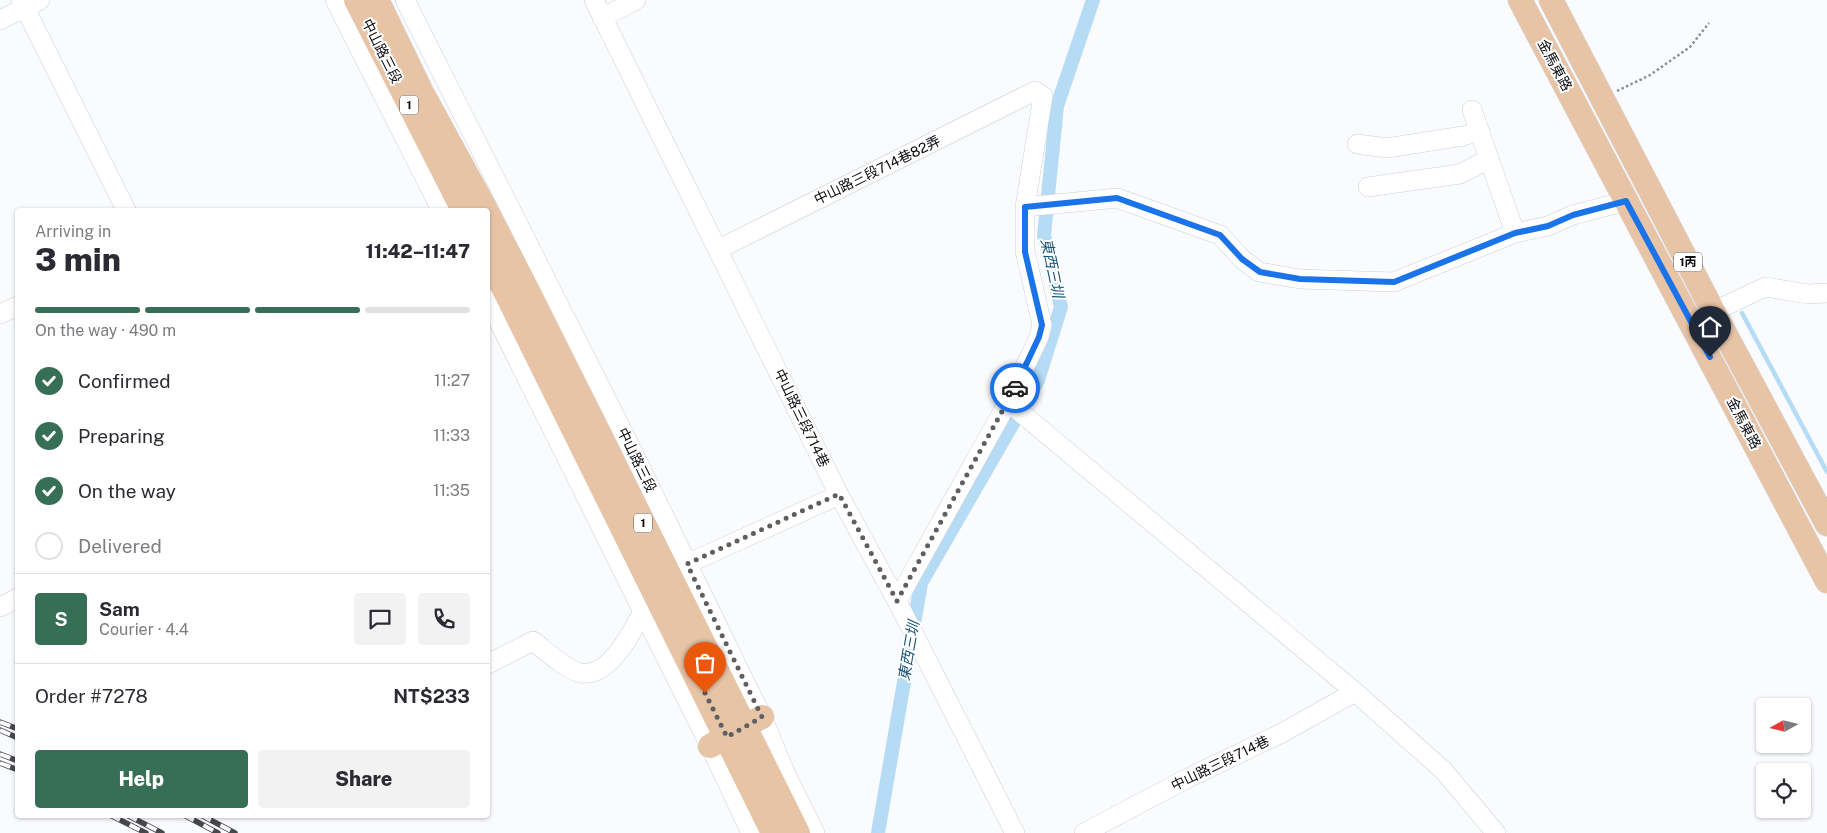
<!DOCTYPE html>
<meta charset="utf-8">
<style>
body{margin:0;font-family:"Public Sans","Noto Sans TC",sans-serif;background:#f2f2f3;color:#2b2b33;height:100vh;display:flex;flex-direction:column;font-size:19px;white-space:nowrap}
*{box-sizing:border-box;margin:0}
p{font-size:16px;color:#7c7c81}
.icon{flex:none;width:28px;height:28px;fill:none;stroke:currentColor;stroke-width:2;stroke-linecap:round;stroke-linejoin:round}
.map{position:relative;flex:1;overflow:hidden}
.details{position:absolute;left:15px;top:208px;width:475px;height:610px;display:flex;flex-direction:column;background:#fff;border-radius:5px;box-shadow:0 1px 4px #0004}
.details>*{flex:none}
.needle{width:32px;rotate:262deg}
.fabs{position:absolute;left:1756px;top:698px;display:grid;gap:10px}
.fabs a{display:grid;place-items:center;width:55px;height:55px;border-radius:5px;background:#fff;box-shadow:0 1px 4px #0004;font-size:25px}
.pin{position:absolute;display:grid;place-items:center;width:42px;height:42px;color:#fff;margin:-51px -21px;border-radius:50% 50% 50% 0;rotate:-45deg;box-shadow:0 0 5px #0007}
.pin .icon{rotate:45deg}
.courier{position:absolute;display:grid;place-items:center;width:50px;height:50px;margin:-25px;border:4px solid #1a73e8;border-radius:50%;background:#fff;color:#222;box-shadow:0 1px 6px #0007}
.overview em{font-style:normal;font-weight:800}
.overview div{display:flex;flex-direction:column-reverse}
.overview{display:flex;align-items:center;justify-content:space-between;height:85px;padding:0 20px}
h1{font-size:32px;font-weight:800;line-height:38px}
.bar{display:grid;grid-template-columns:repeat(4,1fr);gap:8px 5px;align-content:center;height:60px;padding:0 20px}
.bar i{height:6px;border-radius:4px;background:#e1e1e2}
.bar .current{background:#376e56}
.bar p{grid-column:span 4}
.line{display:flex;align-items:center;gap:12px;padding:0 20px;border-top:1px solid #e1e1e2}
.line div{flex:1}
.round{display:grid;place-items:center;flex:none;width:52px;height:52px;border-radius:5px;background:#f2f2f3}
ol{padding:0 20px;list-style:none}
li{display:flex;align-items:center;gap:15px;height:55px}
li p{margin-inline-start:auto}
li .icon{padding:5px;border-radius:50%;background:#376e56;color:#fff;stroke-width:4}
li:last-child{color:#7c7c81}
li i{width:28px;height:28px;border:2px solid #e1e1e2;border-radius:50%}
.action{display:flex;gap:10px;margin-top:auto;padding:10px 20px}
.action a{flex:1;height:58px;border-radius:5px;background:#376e56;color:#fff;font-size:20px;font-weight:800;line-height:58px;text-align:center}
.action a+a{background:#f2f2f3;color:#2b2b33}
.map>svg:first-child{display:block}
</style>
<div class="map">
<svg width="1827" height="833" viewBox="0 0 1827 833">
<rect width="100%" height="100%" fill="#fafbff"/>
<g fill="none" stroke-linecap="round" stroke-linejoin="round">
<!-- stream -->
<path stroke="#b5dbf5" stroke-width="4.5" d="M1742 313 1827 472"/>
<!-- canal -->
<path stroke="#b5dbf5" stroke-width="14" d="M878 833 921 583 1038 380 1061 307 1044 235 1057 106 1093 0"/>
<defs>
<path id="minor" d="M21 0 126 210
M335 0 441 210
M405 0 625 436 762 717 787 777 815 833
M594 0 839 495 897 601 1015 833
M602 18 636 0
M0 20 40 0
M1472 110 1515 233
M1357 144 1387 148 1463 136 1480 131
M1368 187 1460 174 1489 159
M1025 207 1117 198 1220 235 1242 259 1259 272 1300 279 1394 282 1515 233 1548 226 1573 215 1626 201
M719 249 1035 91 1043 96 1025 207V251L1042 325 1039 337 1008 402 897 601
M488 300 710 746 751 833
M0 314 18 306
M1702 317 1765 287 1808 294 1827 293
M1008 402 1355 692 1443 770 1496 833
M687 564 839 495
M0 607 18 598
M488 664 533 641C545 650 566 670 581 673 609 678 633 631 643 611
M1084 833 1188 778 1282 733 1355 692"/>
<path id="major" d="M356 0 463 210
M377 0 421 91 486 210
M1520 0 1827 581
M1551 0 1713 311 1827 524
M488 214 529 293 798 833
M488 257 773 833
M710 746 762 717"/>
</defs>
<!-- minor casing -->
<use href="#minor" stroke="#cccfd9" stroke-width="20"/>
<!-- major casing -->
<use href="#major" stroke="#d8d8d9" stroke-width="25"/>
<!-- path -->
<path stroke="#8f9094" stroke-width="2.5" stroke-dasharray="2.5 2.5" stroke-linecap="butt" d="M1617 91 1650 75 1690 47 1709 23"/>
<!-- minor -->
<use href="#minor" stroke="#fff" stroke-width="19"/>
<!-- major -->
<use href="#major" stroke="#e8c4a7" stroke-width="24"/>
<defs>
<path id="rail" d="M0 722 18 729
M0 730 18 738
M0 754 18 761
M0 763 18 770
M110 815 146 833
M127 815 162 833
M184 815 218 833
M201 815 235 833"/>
</defs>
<!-- rail casing -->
<use href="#rail" stroke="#48494d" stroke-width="5.5"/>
<!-- rail -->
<use href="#rail" stroke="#fff" stroke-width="4" stroke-dasharray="11" stroke-linecap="butt"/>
</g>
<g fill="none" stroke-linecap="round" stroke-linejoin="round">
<!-- done -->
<path stroke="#5e5f63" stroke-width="5" stroke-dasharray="0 9" d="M705 693 727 737 762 717 687 564 839 494 897 601 1015 388"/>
<!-- route -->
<path stroke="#1a73e8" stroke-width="6" d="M1015 388 1039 337 1042 325 1025 252V207L1117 198 1220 235 1242 259 1260 272 1300 279 1394 282 1515 233 1548 226 1573 215 1626 201 1710 357"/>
</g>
<g text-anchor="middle" stroke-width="4" stroke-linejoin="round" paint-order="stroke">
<!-- shield labels -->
<g fill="#fff" stroke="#545457" stroke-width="1">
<rect x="400" y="95.5" width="18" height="19" rx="4"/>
<rect x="1674" y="252.5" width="28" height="19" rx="4"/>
<rect x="634" y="513.5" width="18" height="19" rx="4"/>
</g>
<g font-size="12" font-weight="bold" fill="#0a0b0f">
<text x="409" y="109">1</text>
<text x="1688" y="266">1丙</text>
<text x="643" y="527">1</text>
</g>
<!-- street labels -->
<g font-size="14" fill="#0a0b0f" stroke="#fff">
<text transform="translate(382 51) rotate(63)" y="5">中山路三段</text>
<text transform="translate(1555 65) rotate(62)" y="5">金馬東路</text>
<text transform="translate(877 170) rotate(-26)" y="5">中山路三段714巷82弄</text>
<text transform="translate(802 418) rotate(64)" y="5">中山路三段714巷</text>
<text transform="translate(1744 423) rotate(62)" y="5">金馬東路</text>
<text transform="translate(637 460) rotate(64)" y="5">中山路三段</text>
<text transform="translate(1220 763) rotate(-26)" y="5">中山路三段714巷</text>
</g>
<!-- water labels -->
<g font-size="15" font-style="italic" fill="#175577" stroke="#fff">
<text transform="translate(1052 268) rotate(78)" y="5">東西三圳</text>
<text transform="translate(909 651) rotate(-80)" y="5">東西三圳</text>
</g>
</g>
</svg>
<div class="fabs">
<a><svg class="needle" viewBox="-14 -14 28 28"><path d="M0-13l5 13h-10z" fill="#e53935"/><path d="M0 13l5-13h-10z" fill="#7c7c81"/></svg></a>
<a><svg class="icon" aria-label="locate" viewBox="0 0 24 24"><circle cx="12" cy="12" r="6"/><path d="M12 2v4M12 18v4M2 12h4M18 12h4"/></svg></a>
</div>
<div class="pin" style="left:705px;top:693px;background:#ea580c"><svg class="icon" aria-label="bag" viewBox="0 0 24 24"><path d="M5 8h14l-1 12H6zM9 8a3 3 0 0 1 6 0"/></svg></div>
<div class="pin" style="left:1710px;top:357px;background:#1f2937"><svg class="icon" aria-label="home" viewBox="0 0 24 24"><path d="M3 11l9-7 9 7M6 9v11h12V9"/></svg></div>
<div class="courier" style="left:1015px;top:388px"><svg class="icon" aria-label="car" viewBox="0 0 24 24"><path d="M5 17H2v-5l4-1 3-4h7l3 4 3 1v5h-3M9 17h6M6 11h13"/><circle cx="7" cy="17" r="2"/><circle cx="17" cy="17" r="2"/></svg></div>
<section class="details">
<div class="overview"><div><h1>3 min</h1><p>Arriving in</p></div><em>11:42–11:47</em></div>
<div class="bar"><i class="current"></i><i class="current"></i><i class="current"></i><i></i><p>On the way · 490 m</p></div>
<ol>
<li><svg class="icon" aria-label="check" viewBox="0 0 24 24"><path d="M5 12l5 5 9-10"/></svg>Confirmed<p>11:27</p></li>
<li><svg class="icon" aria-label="check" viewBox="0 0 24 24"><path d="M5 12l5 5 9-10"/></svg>Preparing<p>11:33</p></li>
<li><svg class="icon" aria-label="check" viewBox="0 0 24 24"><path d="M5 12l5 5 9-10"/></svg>On the way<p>11:35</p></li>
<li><i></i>Delivered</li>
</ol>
<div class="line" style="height:90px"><b class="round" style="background:#376e56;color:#fff">S</b><div><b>Sam</b><p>Courier · 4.4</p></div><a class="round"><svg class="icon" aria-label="chat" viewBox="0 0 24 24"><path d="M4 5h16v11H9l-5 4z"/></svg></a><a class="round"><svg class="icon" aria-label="phone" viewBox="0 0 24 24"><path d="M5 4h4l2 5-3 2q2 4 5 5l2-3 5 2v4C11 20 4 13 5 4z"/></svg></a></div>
<div class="line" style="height:65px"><div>Order #7278</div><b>NT$233</b></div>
<div class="action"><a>Help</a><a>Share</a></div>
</section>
</div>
